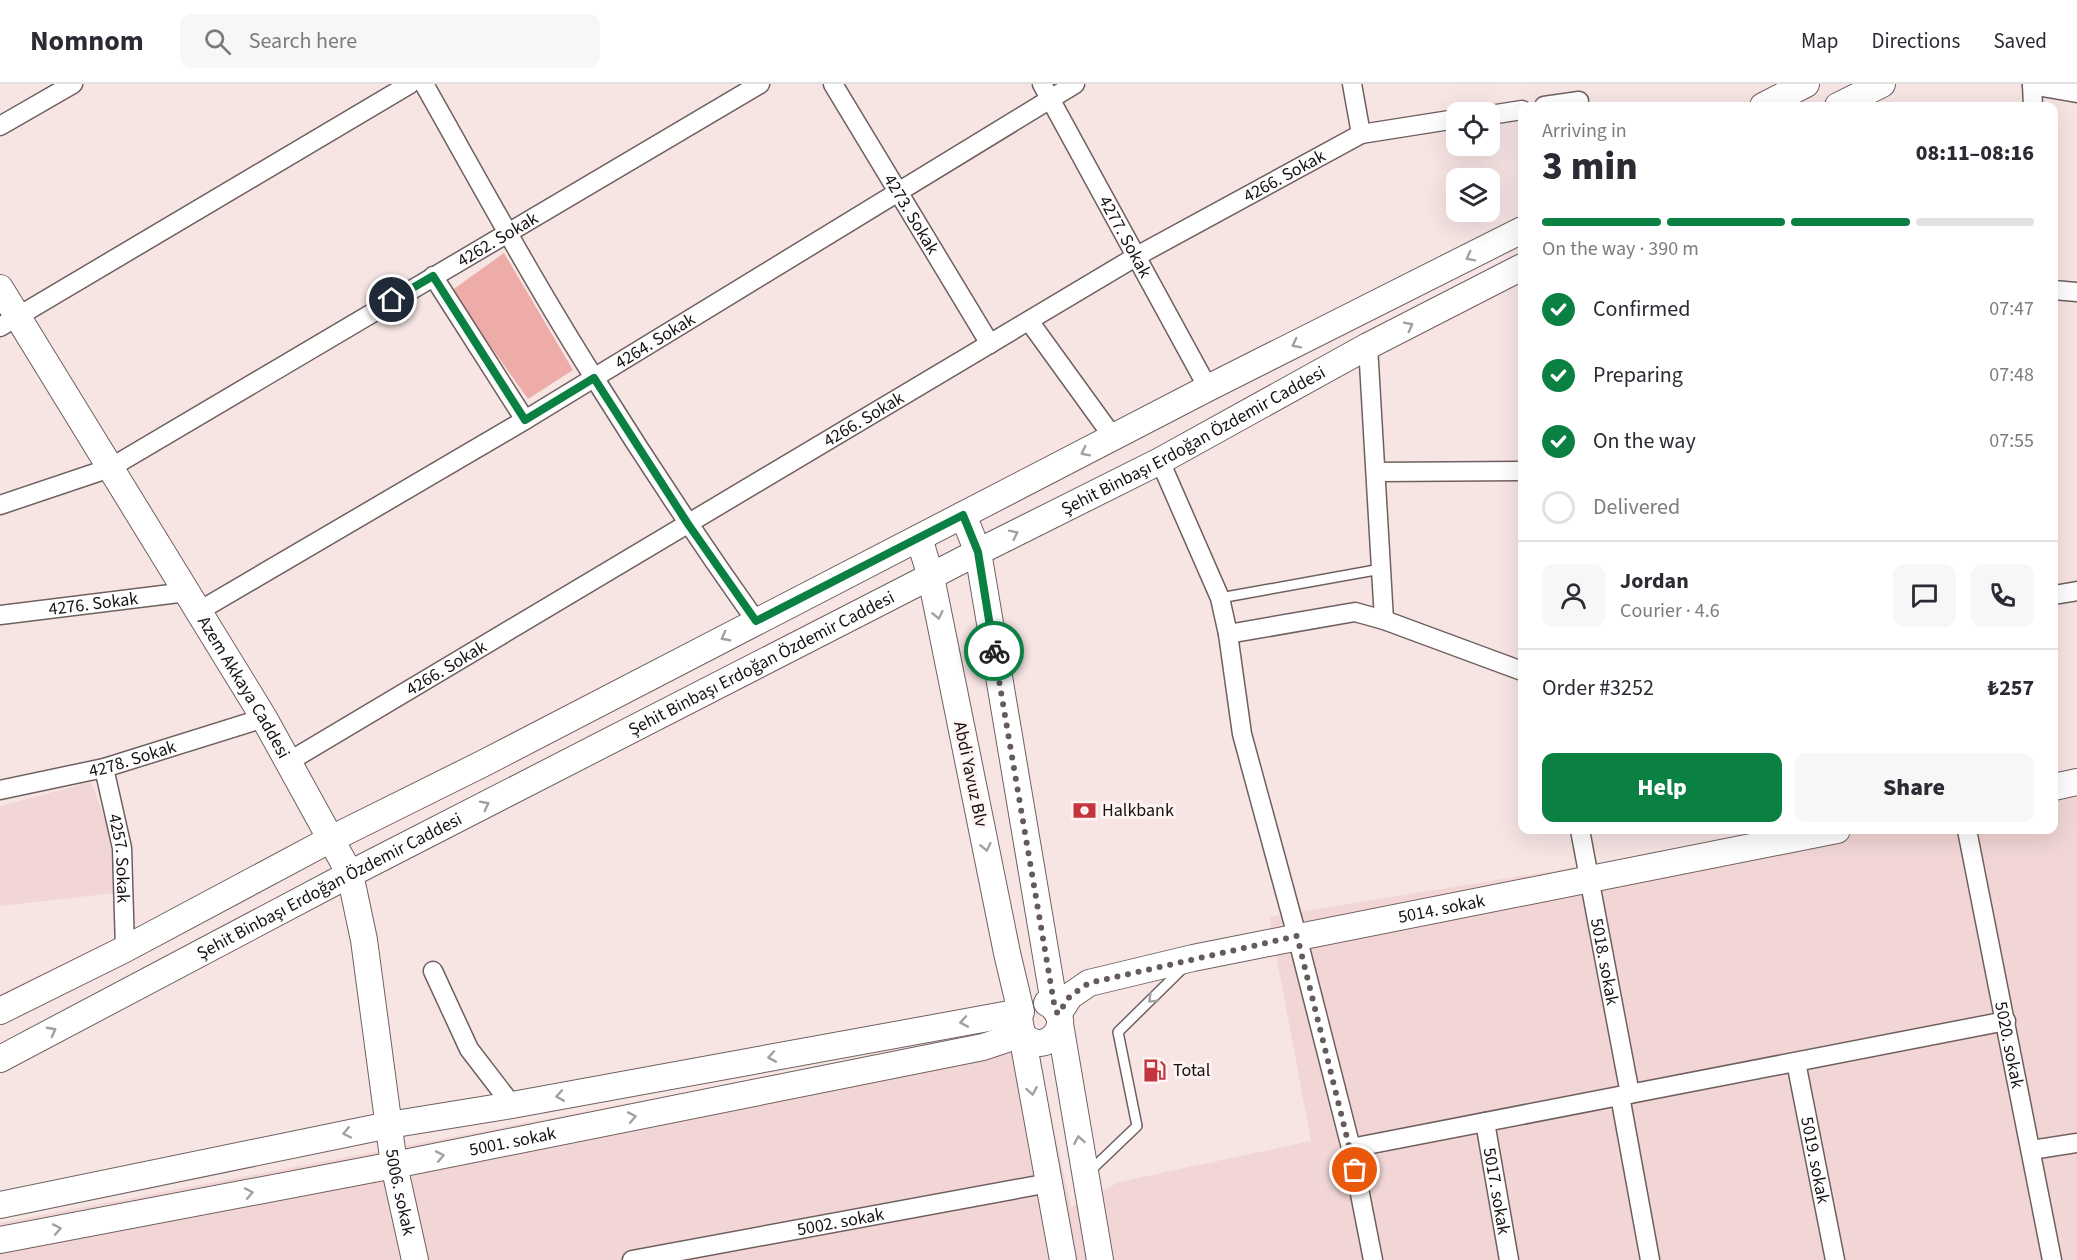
<!DOCTYPE html>
<meta charset="utf-8">
<style>
body{margin:0;font-family:"Source Sans 3",sans-serif;background:#f7f7f7;color:#2b2b33;height:100vh;display:flex;flex-direction:column;font-size:22px;white-space:nowrap}
*{box-sizing:border-box;margin:0}
p{font-size:20px;color:#7c7c81}
.icon{flex:none;width:33px;height:33px;fill:none;stroke:currentColor;stroke-width:2;stroke-linecap:round;stroke-linejoin:round}
.map{position:relative;flex:1;overflow:hidden}
.panel{position:absolute;left:1518px;top:18px;width:540px;height:732px;display:flex;flex-direction:column;background:#fff;border-radius:12px;box-shadow:0 6px 24px #0002}
.panel>*{flex:none}
.buttons{position:absolute;left:1446px;top:18px;display:grid;gap:12px}
.buttons a{display:grid;place-items:center;width:54px;height:54px;border-radius:12px;background:#fff;box-shadow:0 6px 24px #0002;font-size:30px}
.pin{position:absolute;display:grid;place-items:center;width:51px;height:51px;color:#fff;margin:-26px;border:3px solid #fff;border-radius:50%;box-shadow:0 2px 6px #0007}
.courier{position:absolute;display:grid;place-items:center;width:60px;height:60px;margin:-30px;border:4px solid #0b8043;border-radius:50%;background:#fff;color:#222;box-shadow:0 2px 8px #0007}
.head em{font-style:normal;font-weight:800}
.head div{display:flex;flex-direction:column-reverse}
.head{display:flex;align-items:center;justify-content:space-between;height:102px;padding:0 24px}
h1{font-size:39px;font-weight:800;line-height:45px}
.bar{display:grid;grid-template-columns:repeat(4,1fr);gap:9px 6px;align-content:center;height:72px;padding:0 24px}
.bar i{height:8px;border-radius:4px;background:#e1e1e2}
.bar .on{background:#0b8043}
.bar p{grid-column:span 4}
.line{display:flex;align-items:center;gap:15px;padding:0 24px;border-top:2px solid #e1e1e2}
.line div{flex:1}
.round{display:grid;place-items:center;flex:none;width:63px;height:63px;border-radius:12px;background:#f7f7f7}
ol{padding:0 24px;list-style:none}
li{display:flex;align-items:center;gap:18px;height:66px}
li p{margin-inline-start:auto}
li .icon{padding:6px;border-radius:50%;background:#0b8043;color:#fff;stroke-width:4}
li:last-child{color:#7c7c81}
li i{width:33px;height:33px;border:3px solid #e1e1e2;border-radius:50%}
.action{display:flex;gap:12px;margin-top:auto;padding:12px 24px}
.action a{flex:1;height:69px;border-radius:12px;background:#0b8043;color:#fff;font-size:24px;font-weight:800;line-height:69px;text-align:center}
.action a+a{background:#f7f7f7;color:#2b2b33}
header{display:flex;align-items:center;gap:36px;box-sizing:border-box;height:84px;padding:0 30px;background:#fff;border-bottom:2px solid #e1e1e2}
header strong{font-size:28px}
nav{display:flex;gap:33px;margin-inline-start:auto;font-size:21px}
.search{width:420px;height:54px;background:#f7f7f7;display:flex;align-items:center;gap:15px;box-sizing:border-box;padding:0 21px;border-radius:12px;color:#7c7c81;font-size:22px}
.map>svg:first-child{display:block}
</style>
<header>
<strong>Nomnom</strong>
<div class="search"><svg class="icon" aria-label="search" viewBox="0 0 24 24"><circle cx="10" cy="10" r="6"/><path d="M15 15l6 6"/></svg>Search here</div>
<nav><a>Map</a><a>Directions</a><a>Saved</a></nav>
</header>
<div class="map">
<svg width="2077" height="1176" viewBox="0 0 2077 1176">
<rect width="100%" height="100%" fill="#f7e5e4"/>
<!-- built -->
<path fill="#f1d6d5" d="M2077 685V1176H0V1139L709 1004 1004 944 1036 965 1071 1123 1119 1098 1311 1057 1269 833 1701 763 1785 746H2054V690Z
M91 698 109 747 115 809 0 822V722Z"/>
<!-- green -->
<path fill="#eeaca9" d="M504 169 573 286 528 315 451 207Z"/>
<g fill="none" stroke-linecap="round" stroke-linejoin="round">
<defs>
<path id="lane" d="M1220 514 1381 485
M1089 1088 1137 1042 1118 948 1183 884"/>
<g id="street">
<path d="M424 0C480 99 534 199 595 295 646 377 700 458 756 537"/>
<path id="s1" d="M833 0 990 260"/>
<path id="s2" d="M1042 0 1208 304"/>
<path d="M1352 0 1361 50"/>
<path d="M2032 0 2033 22"/>
<path d="M2032 1 2077 9"/>
<path d="M1544 22 1579 17"/>
<path d="M1490 31 1522 26"/>
<path d="M0 42 73 0"/>
<path d="M433 192 525 336"/>
<path d="M2054 206 2077 208"/>
<path d="M1029 237 1113 353"/>
<path d="M0 243 410 0"/>
<path d="M1368 262 1384 536"/>
<path d="M1160 377 1220 514 1228 550 1242 650 1297 852 1351 1064 1373 1176"/>
<path d="M1376 388 1522 387"/>
<path id="s3" d="M0 421 110 384 760 0"/>
<path d="M2054 511 2077 507"/>
<path id="s4" d="M199 527 525 336 1075 0"/>
<path id="s5" d="M0 531 187 508"/>
<path d="M1228 550 1355 528 1384 536 1522 587"/>
<path id="s6" d="M288 678 1137 172 1361 50 1456 35"/>
<path id="s7" d="M104 684 122 764 125 865"/>
<path id="s8" d="M0 706 104 684 264 634"/>
<path id="s9" d="M1580 746 1630 1010"/>
<path id="s10" d="M1967 746 2052 1176"/>
<path d="M433 887 469 965 512 1021"/>
<path id="s11" d="M1796 978 1835 1176"/>
<path d="M1620 1012 1650 1176"/>
<path id="s12" d="M1485 1038 1509 1176"/>
<path d="M1351 1064 2006 937"/>
<path d="M2031 1066 2077 1059"/>
<path id="s13" d="M632 1176 1049 1099"/>
</g>
<g id="secondary">
<path d="M1763 22 1806 0"/>
<path d="M1838 22 1882 0"/>
<path id="s14" d="M0 204 264 634 350 790 364 856 394 1081 415 1176"/>
<path d="M963 431 978 468 1055 925"/>
<path d="M2054 703 2077 698"/>
<path d="M0 927 125 865 331 755 484 679 1208 304 1522 146"/>
<path id="s15" d="M1058 930 1070 912 1089 899 1193 874 1837 746"/>
<path d="M1019 934 1063 1176"/>
<path d="M1060 940 1100 1176"/>
<path d="M1022 950C1045 977 1079 936 1047 919"/>
<path id="s16" d="M0 975 350 790 978 468 1160 377 1368 262 1522 183"/>
<path d="M0 1121 389 1041 512 1021 1021 928 1007 869 931 493 919 454"/>
<path id="s17" d="M0 1156 394 1081 983 963 1022 950"/>
</g>
</defs>
<!-- lane casing -->
<use href="#lane" stroke="#6f605f" stroke-width="12"/>
<!-- street casing -->
<use href="#street" stroke="#6f605f" stroke-width="21"/>
<!-- secondary casing -->
<use href="#secondary" stroke="#6f605f" stroke-width="28"/>
<!-- lane -->
<use href="#lane" stroke="#fff" stroke-width="9"/>
<!-- street -->
<use href="#street" stroke="#fff" stroke-width="18"/>
<!-- secondary -->
<use href="#secondary" stroke="#fff" stroke-width="26"/>
</g>
<!-- one-way arrows -->
<defs><path id="oneway-chevron" d="M-2-3.5L2.5 0L-2 3.5" fill="none" stroke-width="1.6" stroke-linecap="round" stroke-linejoin="round" transform="scale(1.5)"/></defs>
<g stroke="#a2a0a0">
<use href="#oneway-chevron" transform="translate(1470 173) rotate(153)"/>
<use href="#oneway-chevron" transform="translate(1409 242) rotate(-27)"/>
<use href="#oneway-chevron" transform="translate(1296 260) rotate(153)"/>
<use href="#oneway-chevron" transform="translate(1085 368) rotate(153)"/>
<use href="#oneway-chevron" transform="translate(1014 450) rotate(-26)"/>
<use href="#oneway-chevron" transform="translate(938 531) rotate(78)"/>
<use href="#oneway-chevron" transform="translate(725 553) rotate(152)"/>
<use href="#oneway-chevron" transform="translate(485 721) rotate(-27)"/>
<use href="#oneway-chevron" transform="translate(986 763) rotate(78)"/>
<use href="#oneway-chevron" transform="translate(1152 915) rotate(135)"/>
<use href="#oneway-chevron" transform="translate(964 938) rotate(170)"/>
<use href="#oneway-chevron" transform="translate(52 947) rotate(-28)"/>
<use href="#oneway-chevron" transform="translate(772 973) rotate(170)"/>
<use href="#oneway-chevron" transform="translate(1032 1007) rotate(80)"/>
<use href="#oneway-chevron" transform="translate(560 1012) rotate(170)"/>
<use href="#oneway-chevron" transform="translate(632 1033) rotate(-11)"/>
<use href="#oneway-chevron" transform="translate(347 1049) rotate(168)"/>
<use href="#oneway-chevron" transform="translate(1079 1056) rotate(-100)"/>
<use href="#oneway-chevron" transform="translate(440 1072) rotate(-11)"/>
<use href="#oneway-chevron" transform="translate(249 1109) rotate(-11)"/>
<use href="#oneway-chevron" transform="translate(57 1145) rotate(-11)"/>
</g>
<g fill="none" stroke-linecap="round" stroke-linejoin="round">
<!-- done -->
<path stroke="#655b5b" stroke-width="6" stroke-dasharray="0 10.8" d="M994 567 1055 925 1058 930 1070 912 1089 899 1297 852 1355 1086"/>
<!-- route -->
<path stroke="#0b8043" stroke-width="8" d="M392 216 433 192 525 336 594 294 688 440 756 537 963 431 978 468 994 567"/>
</g>
<!-- icons -->
<defs>
<symbol id="bank-bare" viewBox="-9 -9 18 18"><path d="M-6-4H6V4H-6ZM0-2.3a2.3 2.3 0 1 0 0 4.6a2.3 2.3 0 1 0 0-4.6Z" fill="#c4353d" stroke="#fff4f3" stroke-width="2.5" paint-order="stroke"/></symbol>
<symbol id="fuel-bare" viewBox="-9 -9 18 18"><path d="M-5.5-6h7V0h2V4h1.3V-2.5L3-4.5l.8-.8L6-3V5H2.5V1h-1V6h-7ZM-4.2-4.7v3.2H.2V-4.7Z" fill="#c4353d" stroke="#fff4f3" stroke-width="2.5" paint-order="stroke"/></symbol>
</defs>
<g fill-rule="evenodd">
<use href="#bank-bare" x="1068" y="710" width="33" height="33"/>
<use href="#fuel-bare" x="1138" y="970" width="33" height="33"/>
</g>
<g text-anchor="middle" stroke-width="6" stroke-linejoin="round" paint-order="stroke">
<!-- street labels -->
<g font-size="18" fill="#171111" stroke="#fff4f3">
<text dy="6" stroke="none"><textPath href="#s6" startOffset="1156">4266. Sokak</textPath></text>
<text dy="6" stroke="none"><textPath href="#s1" startOffset="152">4273. Sokak</textPath></text>
<text dy="6" stroke="none"><textPath href="#s2" startOffset="174">4277. Sokak</textPath></text>
<text dy="6" stroke="none"><textPath href="#s3" startOffset="566">4262. Sokak</textPath></text>
<text dy="6" stroke="none"><textPath href="#s4" startOffset="530">4264. Sokak</textPath></text>
<text dy="6" stroke="none"><textPath href="#s6" startOffset="670">4266. Sokak</textPath></text>
<text dy="6" stroke="none"><textPath href="#s16" startOffset="1344">Şehit Binbaşı Erdoğan Özdemir Caddesi</textPath></text>
<text dy="6" stroke="none"><textPath href="#s5" startOffset="94">4276. Sokak</textPath></text>
<text dy="6" stroke="none"><textPath href="#s16" startOffset="858">Şehit Binbaşı Erdoğan Özdemir Caddesi</textPath></text>
<text dy="6" stroke="none"><textPath href="#s6" startOffset="184">4266. Sokak</textPath></text>
<text dy="6" stroke="none"><textPath href="#s14" startOffset="468">Azem Akkaya Caddesi</textPath></text>
<text dy="6" stroke="none"><textPath href="#s8" startOffset="136">4278. Sokak</textPath></text>
<text transform="translate(971 690) rotate(78)" y="6">Abdi Yavuz Blv</text>
<text dy="6" stroke="none"><textPath href="#s7" startOffset="92">4257. Sokak</textPath></text>
<text dy="6" stroke="none"><textPath href="#s16" startOffset="372">Şehit Binbaşı Erdoğan Özdemir Caddesi</textPath></text>
<text dy="6" stroke="none"><textPath href="#s15" startOffset="405">5014. sokak</textPath></text>
<text dy="6" stroke="none"><textPath href="#s9" startOffset="134">5018. sokak</textPath></text>
<text dy="6" stroke="none"><textPath href="#s10" startOffset="219">5020. sokak</textPath></text>
<text dy="6" stroke="none"><textPath href="#s17" startOffset="522">5001. sokak</textPath></text>
<text dy="6" stroke="none"><textPath href="#s11" startOffset="100">5019. sokak</textPath></text>
<text dy="6" stroke="none"><textPath href="#s12" startOffset="70">5017. sokak</textPath></text>
<text dy="6" stroke="none"><textPath href="#s14" startOffset="1005">5006. sokak</textPath></text>
<text dy="6" stroke="none"><textPath href="#s13" startOffset="212">5002. sokak</textPath></text>
</g>
<!-- poi labels -->
<g font-size="18" fill="#171111" stroke="#fff4f3" text-anchor="start">
<text x="1102" y="732">Halkbank</text>
<text x="1173" y="992">Total</text>
</g>
</g>
</svg>
<div class="buttons">
<a><svg class="icon" aria-label="locate" viewBox="0 0 24 24"><circle cx="12" cy="12" r="6"/><path d="M12 2v4M12 18v4M2 12h4M18 12h4"/></svg></a>
<a><svg class="icon" aria-label="layers" viewBox="0 0 24 24"><path d="M12 4l9 5-9 5-9-5zM3 14l9 5 9-5"/></svg></a>
</div>
<div class="pin" style="left:1355px;top:1086px;background:#ea580c"><svg class="icon" aria-label="bag" viewBox="0 0 24 24"><path d="M5 8h14l-1 12H6zM9 8a3 3 0 0 1 6 0"/></svg></div>
<div class="pin" style="left:392px;top:216px;background:#1f2937"><svg class="icon" aria-label="home" viewBox="0 0 24 24"><path d="M3 11l9-7 9 7M6 9v11h12V9"/></svg></div>
<div class="courier" style="left:994px;top:567px"><svg class="icon" aria-label="bike" viewBox="0 0 24 24"><circle cx="6" cy="16" r="4"/><circle cx="18" cy="16" r="4"/><path d="M6 16l4-8h5l3 8M10 8l3 8H6M13 5h3"/></svg></div>
<section class="panel">
<div class="head"><div><h1>3 min</h1><p>Arriving in</p></div><em>08:11–08:16</em></div>
<div class="bar"><i class="on"></i><i class="on"></i><i class="on"></i><i></i><p>On the way · 390 m</p></div>
<ol>
<li><svg class="icon" aria-label="check" viewBox="0 0 24 24"><path d="M5 12l5 5 9-10"/></svg>Confirmed<p>07:47</p></li>
<li><svg class="icon" aria-label="check" viewBox="0 0 24 24"><path d="M5 12l5 5 9-10"/></svg>Preparing<p>07:48</p></li>
<li><svg class="icon" aria-label="check" viewBox="0 0 24 24"><path d="M5 12l5 5 9-10"/></svg>On the way<p>07:55</p></li>
<li><i></i>Delivered</li>
</ol>
<div class="line" style="height:108px"><a class="round"><svg class="icon" aria-label="person" viewBox="0 0 24 24"><circle cx="12" cy="8" r="4"/><path d="M4 21q1-7 8-7t8 7"/></svg></a><div><b>Jordan</b><p>Courier · 4.6</p></div><a class="round"><svg class="icon" aria-label="chat" viewBox="0 0 24 24"><path d="M4 5h16v11H9l-5 4z"/></svg></a><a class="round"><svg class="icon" aria-label="phone" viewBox="0 0 24 24"><path d="M5 4h4l2 5-3 2q2 4 5 5l2-3 5 2v4C11 20 4 13 5 4z"/></svg></a></div>
<div class="line" style="height:78px"><div>Order #3252</div><b>₺257</b></div>
<div class="action"><a>Help</a><a>Share</a></div>
</section>
</div>
